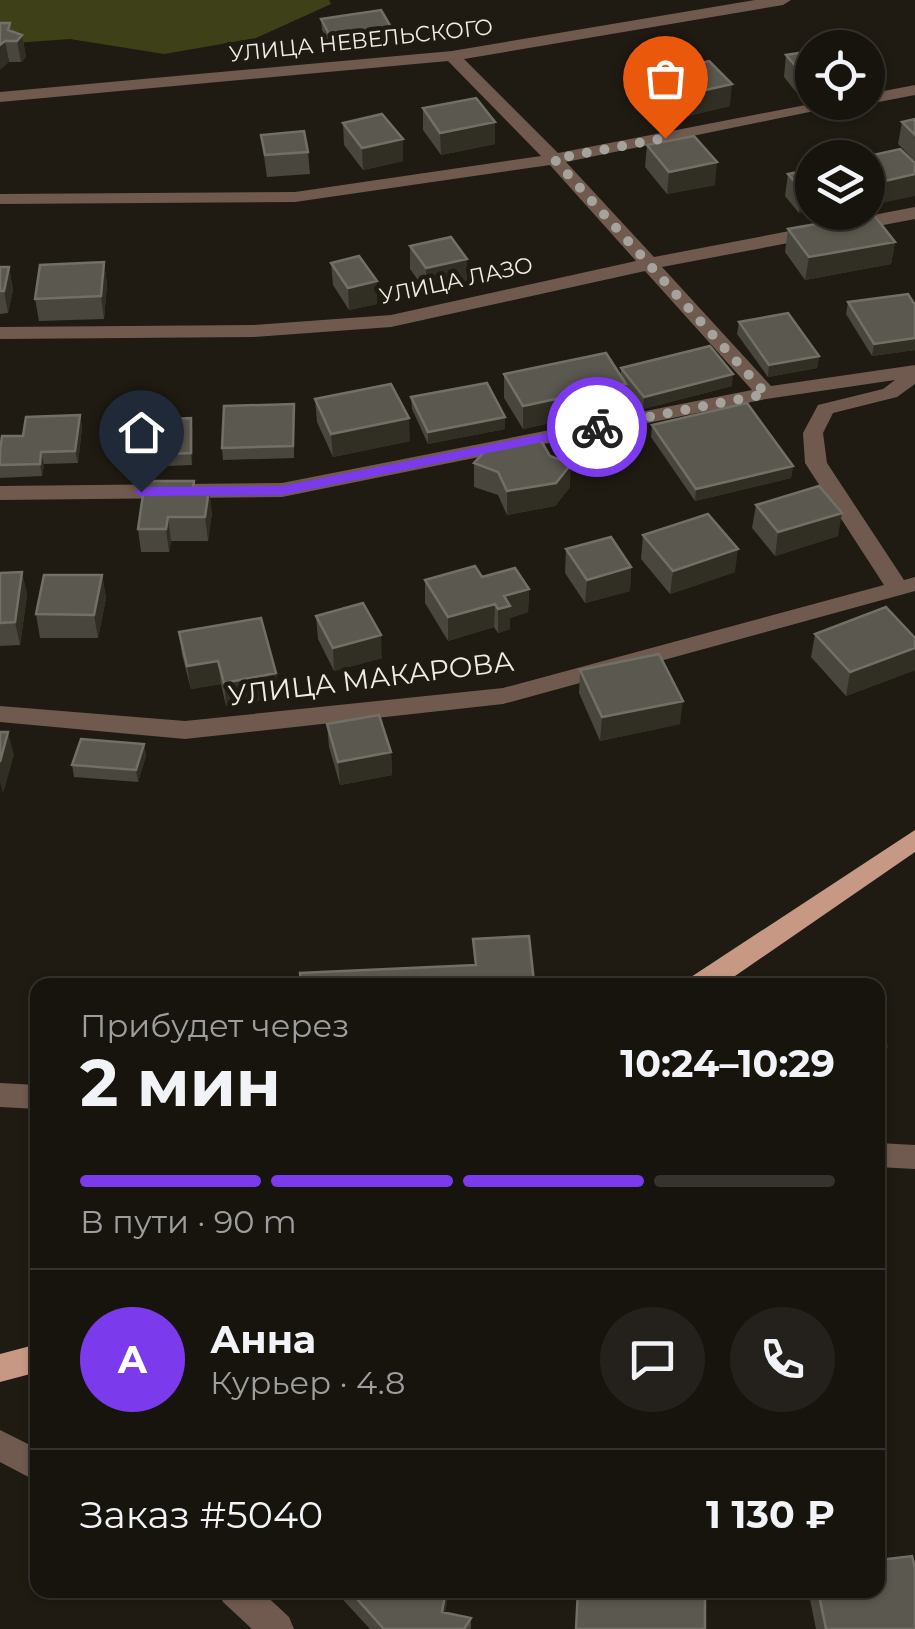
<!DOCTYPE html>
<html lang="ru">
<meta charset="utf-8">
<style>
body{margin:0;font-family:Montserrat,sans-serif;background:#24211c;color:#f1f3f6;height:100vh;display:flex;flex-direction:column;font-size:38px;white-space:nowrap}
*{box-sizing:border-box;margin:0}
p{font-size:32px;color:#9e9e9e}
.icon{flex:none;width:55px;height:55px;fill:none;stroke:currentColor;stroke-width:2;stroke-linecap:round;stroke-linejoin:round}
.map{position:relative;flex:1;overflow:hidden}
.drawer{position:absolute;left:30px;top:978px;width:855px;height:620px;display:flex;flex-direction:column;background:#17140e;border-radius:20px;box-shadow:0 2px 8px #0004,0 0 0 2px #36332e}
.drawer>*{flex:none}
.fabs{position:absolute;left:795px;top:30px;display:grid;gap:20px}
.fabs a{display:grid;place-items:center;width:90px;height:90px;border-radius:50%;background:#17140e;box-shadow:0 2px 8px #0004,0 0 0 2px #36332e;font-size:50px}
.pin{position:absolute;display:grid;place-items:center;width:85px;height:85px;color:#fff;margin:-102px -42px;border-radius:50% 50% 50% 0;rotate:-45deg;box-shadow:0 0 10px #0007}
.pin .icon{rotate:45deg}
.courier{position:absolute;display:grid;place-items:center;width:100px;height:100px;margin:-50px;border:8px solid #7c3aed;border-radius:50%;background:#fff;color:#222;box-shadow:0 2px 12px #0007}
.head em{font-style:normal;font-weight:700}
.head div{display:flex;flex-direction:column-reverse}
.head{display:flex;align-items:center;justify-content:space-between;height:170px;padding:0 50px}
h1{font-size:65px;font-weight:700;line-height:75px}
.bar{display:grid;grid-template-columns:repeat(4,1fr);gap:15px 10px;align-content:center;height:120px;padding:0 50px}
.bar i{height:12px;border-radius:8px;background:#36332e}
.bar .on{background:#7c3aed}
.bar p{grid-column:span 4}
.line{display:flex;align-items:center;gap:25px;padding:0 50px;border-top:2px solid #36332e}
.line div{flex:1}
.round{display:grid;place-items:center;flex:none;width:105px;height:105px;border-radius:52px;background:#24211c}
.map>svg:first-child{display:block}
</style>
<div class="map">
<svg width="915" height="1629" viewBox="0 0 915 1629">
<rect width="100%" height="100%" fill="#1f1b12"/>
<!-- green -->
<path fill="#3e4117" d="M0 0H329L331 4 256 38 164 54 70 39 0 44Z"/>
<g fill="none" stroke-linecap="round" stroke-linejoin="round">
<!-- minor -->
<path fill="#705a50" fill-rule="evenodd" d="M755 0H791L783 5 464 59 558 153 821 102H858L566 162 654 257 915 207V219L662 267 771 386 915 365V384L897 397 833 413 823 433 827 463 904 580 915 577V591L503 704 185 739 0 722V706L185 721 503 688 884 585 805 463 803 433 818 405 883 389 895 380 766 399 282 497 0 500V486L282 483 752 390 645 271 391 327 254 337 0 339V327L254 325 391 315 636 261 550 165 295 202 0 204V194L295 192 541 156 448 61 0 102V92L452 51Z
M915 85V95L868 104 862 102H868V94Z
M0 1083 38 1085V1109L0 1107Z
M878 1143 915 1145V1169L878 1167Z
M0 1430 38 1449V1482L0 1462Z
M218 1590H260L289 1617 294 1629H252L223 1602Z"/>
<!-- major -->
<path fill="#c79985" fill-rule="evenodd" d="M915 830V852L722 985H688L691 977Z
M38 1344V1372L0 1382V1354Z"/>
</g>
<!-- wall -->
<path fill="#49463d" d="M321 19 391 27V38L331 47 322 30Z
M0 23H10L12 32 22 35 26 57 21 62H9Z
M812 51V89L796 92 784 77 786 55Z
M656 73 730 106 679 118 654 95Z
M423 108 495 122V144L441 155 423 130Z
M915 119V161L898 144 902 122Z
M343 123 403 161 363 170 344 145Z
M261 135 308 152 310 174 267 177Z
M647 145 715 185 667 194 645 167Z
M812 169 799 213 785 196 788 174Z
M788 229 895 242 891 264 805 280 785 252Z
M410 246 467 259V281L426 291 410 269Z
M104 262 107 285 104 319 39 321 35 299Z
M331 263 377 281V304L349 310 333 285Z
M0 267H9L13 290 8 313 0 314Z
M848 302 915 305V350L872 356 846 314Z
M739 322 819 356 817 368 768 377 737 334Z
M621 368 732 386 643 409 626 388 625 407 523 429 504 398V374L621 375Z
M411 397 505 429 428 444 412 409Z
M315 399 410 441 333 457 317 422Z
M294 404V458L223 460 222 448Z
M80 415 82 427 78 463 44 464 42 476 0 478V451L23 436Z
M191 418 192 465 121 468 119 456 152 429Z
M652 425 793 466 791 478 695 501 651 437Z
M550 456 570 487 555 506 507 515 498 495 474 487V463Z
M194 481 195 489 212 512 208 541H171L169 552H141L138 529Z
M756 505 838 536 775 556 752 528Z
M643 535 735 572 670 594 641 559Z
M566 549 631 567 630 591 585 603 565 573Z
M22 572 27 595 20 645 0 646V573Z
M102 575 106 598 98 638H40L36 614Z
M482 577 529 589 528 612 510 618V629L498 633 494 627 448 641 425 603V580Z
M316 616 382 658 334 671 318 639Z
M179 632 276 673 278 697 226 706 221 684 191 689 182 655Z
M815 634 915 638V670L846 696 811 657Z
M580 670 680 724 600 741 579 693Z
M327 724 391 752 392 775 340 785 329 747Z
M144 744 146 756 138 782 74 777 72 765Z
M878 996 886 1046 880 1069H878Z
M334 1590H449L445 1613 471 1618V1629H370Z
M808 1590H878L915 1629H816Z"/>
<!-- shaded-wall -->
<path fill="#312e24" d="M391 27V38L331 47 330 36Z
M22 35 26 57 21 62 17 41Z
M5 41 9 62 0 70V45Z
M812 68V89L796 92 799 70Z
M732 84 730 106 679 118 680 96Z
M495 122V144L441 155 440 133Z
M403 139V161L363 170 362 148Z
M717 162 715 185 667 194 669 172Z
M915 174V196L868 206V185Z
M812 188V210L799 213 802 190Z
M895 242 891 264 805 280 809 257Z
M467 259V281L426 291V268Z
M104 262 107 285 104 319 101 296Z
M9 267 13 290 8 313 4 291Z
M377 281V304L349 310 348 288Z
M915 338V350L872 356 874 344Z
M819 356 817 368 768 377 769 365Z
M733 374 732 386 643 409 644 397Z
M626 384 625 407 523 429V406Z
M80 415 82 427 78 463 75 451Z
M505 417V429L428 444V432Z
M191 418 193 431 192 465 191 453Z
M409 418 410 441 333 457 331 434Z
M41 452 44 464 42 476 40 464Z
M571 464 570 487 555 506 507 515V491Z
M793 466 791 478 695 501 696 489Z
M209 489 212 512 208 541 205 517Z
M842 513 838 536 775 556 778 532Z
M168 517 171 541 169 552 166 529Z
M738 549 735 572 670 594 673 571Z
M631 567 630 591 585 603 587 580Z
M22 572 27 595 20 645 15 622Z
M102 575 106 598 98 638 94 615Z
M529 589 528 612 510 618V629L498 633V609L504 596Z
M495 604 494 627 448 641V617Z
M381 635 382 658 334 671 333 648Z
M915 648V670L846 696 850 672Z
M218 661 221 684 191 689 187 666Z
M276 673 278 697 226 706 224 683Z
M683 701 680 724 600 741 602 717Z
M8 732 14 755 3 794 0 782V762Z
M144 744 146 756 138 782 136 770Z
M391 752 392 775 340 785 338 762Z
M446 1590H449L442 1629V1612Z"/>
<!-- building -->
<path fill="#5b584f" stroke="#726f67" stroke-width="2.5" d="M381 10 391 27 330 36 321 19Z
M0 23H10L8 30 22 35 17 41H5L0 45Z
M812 51V68L799 70 786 55Z
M709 61 732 84 680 96 656 73Z
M476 98 495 122 440 133 423 108Z
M382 114 403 139 362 148 343 123Z
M915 119V135L902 122Z
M304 131 308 152 265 155 261 135Z
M694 136 717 162 669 172 647 145Z
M900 149 915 163V174L868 185V158H860Z
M812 169V188L802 190 788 174Z
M873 214 895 242 809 257 788 229Z
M451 237 467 259 426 268 410 246Z
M359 256 377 281 348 288 331 263Z
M104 262 101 296 35 299 40 265Z
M0 267H9L4 291H0Z
M908 294 915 305V338L874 344 848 302Z
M788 313 819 356 769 365 739 322Z
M710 346 733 374 644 397 621 368Z
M606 353 626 384 523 406 504 374Z
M487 383 505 417 428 432 411 397Z
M391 384 409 418 331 434 315 399Z
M747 403 793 466 696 489 652 425Z
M294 404 293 446 222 448 224 406Z
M80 415 75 451 41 452 40 464 0 465V451L2 436H23L26 417Z
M191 418V453L119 456 121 430 152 429 153 420Z
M540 439 550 456 571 464 556 483 507 491 498 472 474 463 487 449Z
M145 481H194L193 489H209L205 517H168L166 529H138Z
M819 486 842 513 778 532 756 505Z
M708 514 738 549 673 571 643 535Z
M611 537 631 567 587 580 566 549Z
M475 566 482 577 515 568 529 589 504 596 510 606 498 609 495 604 448 617 425 580Z
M22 572 15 622 0 623V573Z
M44 575H102L94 615 36 614Z
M363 603 381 635 333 648 316 616Z
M886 607 915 638V648L850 672 815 634Z
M261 618 276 673 224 683 218 661 187 666 179 632Z
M659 654 683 701 602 717 580 670Z
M379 715 391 752 338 762 327 724Z
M0 732H8L0 762Z
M81 739 144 744 136 770 72 765Z
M529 936 534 982 531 985H301L300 973 476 965 473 939Z
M878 996H879L886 1046H878Z
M912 1556 915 1568V1629H826L818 1590H878V1560Z
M349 1590H446L442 1612 471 1618 464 1629H384Z
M578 1590H705V1629H576Z"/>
<!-- route -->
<path fill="#7c3aed" d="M597 423 603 427 601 430 282 495 141 496 134 492 141 487 282 486Z"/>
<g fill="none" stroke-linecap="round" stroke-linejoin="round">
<!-- done -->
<path stroke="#a6a39c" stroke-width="10" stroke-dasharray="0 18" d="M597 427 766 394 554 159 665 138"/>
</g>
<g text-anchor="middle" stroke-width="9" stroke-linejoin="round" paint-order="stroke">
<!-- far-street labels -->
<g font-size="22" fill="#efece6" stroke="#1f1b12">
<text transform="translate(361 40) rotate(-6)" y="8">УЛИЦА НЕВЕЛЬСКОГО</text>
<text transform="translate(456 280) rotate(-12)" y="8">УЛИЦА ЛАЗО</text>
</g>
<!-- street labels -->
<g font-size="28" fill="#efece6" stroke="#1f1b12">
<text transform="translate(371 678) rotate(-7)" y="10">УЛИЦА МАКАРОВА</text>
</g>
</g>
</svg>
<div class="fabs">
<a><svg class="icon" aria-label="locate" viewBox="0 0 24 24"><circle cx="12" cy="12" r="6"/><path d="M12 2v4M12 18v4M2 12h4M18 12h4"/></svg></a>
<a><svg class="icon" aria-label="layers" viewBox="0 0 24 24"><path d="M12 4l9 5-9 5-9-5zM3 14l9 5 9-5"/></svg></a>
</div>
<div class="pin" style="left:665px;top:138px;background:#ea580c"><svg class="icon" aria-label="bag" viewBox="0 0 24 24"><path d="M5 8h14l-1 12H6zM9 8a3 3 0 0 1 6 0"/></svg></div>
<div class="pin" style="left:141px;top:492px;background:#1f2937"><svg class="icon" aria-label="home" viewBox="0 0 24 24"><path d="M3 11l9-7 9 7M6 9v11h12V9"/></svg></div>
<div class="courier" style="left:597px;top:427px"><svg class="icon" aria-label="bike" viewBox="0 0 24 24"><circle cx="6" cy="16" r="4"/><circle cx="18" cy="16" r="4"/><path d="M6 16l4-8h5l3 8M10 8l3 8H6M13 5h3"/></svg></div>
<section class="drawer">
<div class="head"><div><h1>2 мин</h1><p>Прибудет через</p></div><em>10:24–10:29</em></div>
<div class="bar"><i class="on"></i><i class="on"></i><i class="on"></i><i></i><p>В пути · 90 m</p></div>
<div class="line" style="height:180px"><b class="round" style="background:#7c3aed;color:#fff">А</b><div><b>Анна</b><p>Курьер · 4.8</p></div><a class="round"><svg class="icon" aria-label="chat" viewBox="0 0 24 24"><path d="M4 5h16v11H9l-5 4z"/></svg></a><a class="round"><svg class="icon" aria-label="phone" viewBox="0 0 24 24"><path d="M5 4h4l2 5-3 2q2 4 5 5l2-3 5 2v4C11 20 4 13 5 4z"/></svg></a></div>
<div class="line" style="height:130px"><div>Заказ #5040</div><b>1 130 ₽</b></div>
</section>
</div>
